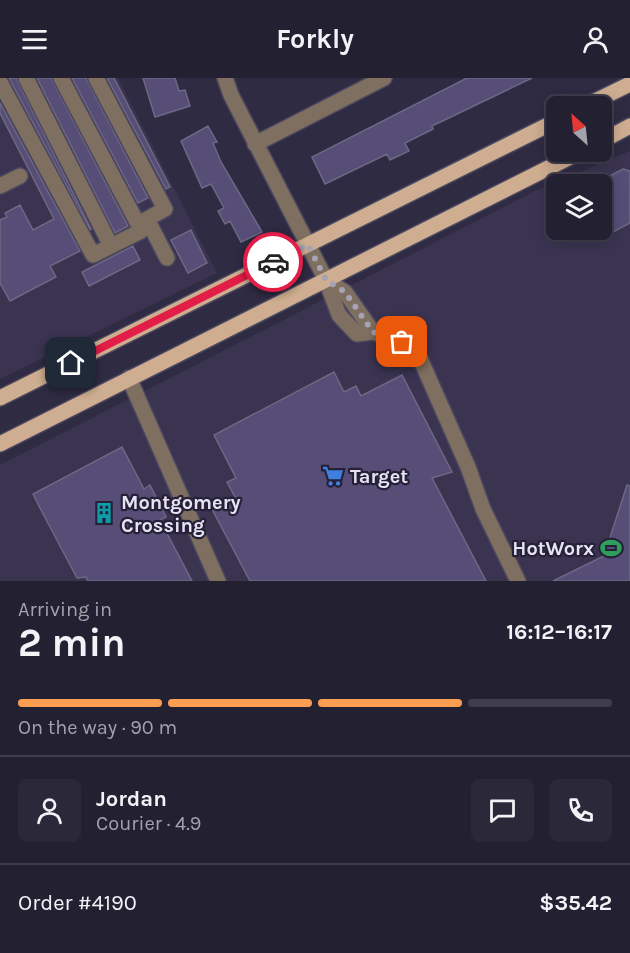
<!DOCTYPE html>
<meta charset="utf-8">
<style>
body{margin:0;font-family:Karla,sans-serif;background:#2b283a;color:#f1f3f6;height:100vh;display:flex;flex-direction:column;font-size:22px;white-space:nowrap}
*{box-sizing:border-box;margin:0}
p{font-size:20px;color:#a3a3ac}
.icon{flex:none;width:33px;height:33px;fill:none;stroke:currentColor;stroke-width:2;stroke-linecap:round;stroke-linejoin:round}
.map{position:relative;height:503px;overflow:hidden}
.details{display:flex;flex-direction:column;background:#232032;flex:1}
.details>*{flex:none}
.needle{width:39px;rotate:333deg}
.controls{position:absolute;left:546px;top:18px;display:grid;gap:12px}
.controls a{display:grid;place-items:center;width:66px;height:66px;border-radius:9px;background:#232032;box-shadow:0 3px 15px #0003,0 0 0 2px #403e4d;font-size:30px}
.pin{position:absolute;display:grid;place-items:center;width:51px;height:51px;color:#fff;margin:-26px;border-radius:12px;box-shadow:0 3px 9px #0006}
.courier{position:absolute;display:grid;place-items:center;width:60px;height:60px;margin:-30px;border:4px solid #e11d48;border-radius:50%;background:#fff;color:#222;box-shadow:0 2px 8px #0007}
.overview em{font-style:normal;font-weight:700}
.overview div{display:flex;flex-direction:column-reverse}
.overview{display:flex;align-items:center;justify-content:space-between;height:102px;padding:0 18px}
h1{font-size:39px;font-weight:700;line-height:45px}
.bar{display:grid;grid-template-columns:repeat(4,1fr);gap:9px 6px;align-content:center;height:72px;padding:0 18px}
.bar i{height:8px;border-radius:4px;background:#403e4d}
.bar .selected{background:#fb9e51}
.bar p{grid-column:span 4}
.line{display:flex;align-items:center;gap:15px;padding:0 18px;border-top:2px solid #403e4d}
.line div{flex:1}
.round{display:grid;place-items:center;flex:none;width:63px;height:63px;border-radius:9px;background:#2b283a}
header{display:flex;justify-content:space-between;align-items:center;height:78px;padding:0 18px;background:#232032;font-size:27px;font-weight:700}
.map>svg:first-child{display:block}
</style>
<header><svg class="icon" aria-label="menu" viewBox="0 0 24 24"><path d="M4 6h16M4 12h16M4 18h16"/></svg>Forkly<svg class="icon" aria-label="person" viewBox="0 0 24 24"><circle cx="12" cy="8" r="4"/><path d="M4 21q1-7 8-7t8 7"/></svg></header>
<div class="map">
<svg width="630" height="503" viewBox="0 0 630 503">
<rect width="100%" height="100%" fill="#2f2b43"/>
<!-- built -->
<path fill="#3a3451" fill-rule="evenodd" d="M0 0H118L217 195 0 301Z
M630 73V503H0V387L537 112ZM556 106H602V152H556Z"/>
<!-- building -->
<path fill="#564e77" stroke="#6d6884" stroke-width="1.5" d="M9 0H16L91 151 90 152Z
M37 0H51L128 148 115 155Z
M72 0H86L148 120 138 125Z
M107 0H114L170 109 166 111Z
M143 0H175L179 13 185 12 190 28 155 39Z
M467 0H532L432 48 433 51 405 65 409 73 390 82 387 76 325 106 312 79Z
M0 25 80 173 50 188 56 199 10 223 0 205V142L7 139 5 135 20 127 33 152 54 141 0 35Z
M208 48 217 64 213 65 221 84 262 154 241 164 230 143 225 146 218 133 224 130 211 106 202 110 181 63Z
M623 91 630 93V145L602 160V102Z
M191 152 207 185 188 195 171 162Z
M133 168 140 182 89 208 82 194Z
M334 294 344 314 356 308 361 318 402 297 452 394 432 400 486 503H250L213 433 236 421 227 404 236 400 214 357Z
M122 369 144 411 150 407 166 439 160 442 192 503H88L86 499 77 500 41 432 33 416Z
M627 407 630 408V503H553L604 478Z"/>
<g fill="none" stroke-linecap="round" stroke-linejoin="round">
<defs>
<path id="minor" d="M26 0 111 168
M61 0 138 146
M225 0 231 17 326 202 339 237 357 256 373 254 415 269 468 389 483 431 518 503
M0 4 93 177 141 153 138 146 165 131 96 0
M255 66 384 0
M0 108 20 98
M147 141 167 180
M326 202 345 214 373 254
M129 300 218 503"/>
<path id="major" d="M585 28 630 6
M602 63 630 48
M0 320 556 43
M0 366 580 74"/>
</defs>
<!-- minor casing -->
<use href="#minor" stroke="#4c485f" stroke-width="18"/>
<!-- major casing -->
<use href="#major" stroke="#4c485f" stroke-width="18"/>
<!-- minor -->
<use href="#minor" stroke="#7f6f60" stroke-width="15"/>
<!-- major -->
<use href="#major" stroke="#cead90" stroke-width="15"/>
</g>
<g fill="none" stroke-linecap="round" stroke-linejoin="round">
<!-- done -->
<path stroke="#a6a3b5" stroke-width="6" stroke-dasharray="0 10.8" d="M273 184 308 167 326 202 345 214 373 254 402 264"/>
<!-- route -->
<path stroke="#e11d48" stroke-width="8" d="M71 285 273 184"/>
</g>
<!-- icons -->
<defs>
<symbol id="supermarket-bare" viewBox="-9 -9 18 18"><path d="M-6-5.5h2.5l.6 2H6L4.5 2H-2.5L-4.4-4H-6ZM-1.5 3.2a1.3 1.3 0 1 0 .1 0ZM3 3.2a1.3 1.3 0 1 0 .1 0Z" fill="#3f7fe0" stroke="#262138" stroke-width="2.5" paint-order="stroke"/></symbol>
<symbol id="building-bare" viewBox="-9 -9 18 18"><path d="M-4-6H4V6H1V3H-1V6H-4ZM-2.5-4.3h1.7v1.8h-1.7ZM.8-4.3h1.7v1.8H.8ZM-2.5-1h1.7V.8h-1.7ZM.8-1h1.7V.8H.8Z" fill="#0f9aa8" stroke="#262138" stroke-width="2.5" paint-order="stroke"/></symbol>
<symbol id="stadium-bare" viewBox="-9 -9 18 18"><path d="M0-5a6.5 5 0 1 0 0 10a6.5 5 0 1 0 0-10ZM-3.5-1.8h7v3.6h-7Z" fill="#2e9e5b" stroke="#262138" stroke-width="2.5" paint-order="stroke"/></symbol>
</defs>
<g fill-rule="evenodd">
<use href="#supermarket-bare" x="318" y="383" width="30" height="30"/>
<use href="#building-bare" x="89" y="420" width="30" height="30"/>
<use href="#stadium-bare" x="596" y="455" width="30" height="30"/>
</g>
<g text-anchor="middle" stroke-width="4.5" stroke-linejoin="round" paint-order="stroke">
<!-- poi labels -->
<g font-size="20" font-weight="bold" fill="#e6e3f3" stroke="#262138" text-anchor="start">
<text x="350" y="405">Target</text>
<text x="121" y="431">Montgomery<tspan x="121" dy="23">Crossing</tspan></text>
<text x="594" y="477" text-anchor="end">HotWorx</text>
</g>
</g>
</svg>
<div class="controls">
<a><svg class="needle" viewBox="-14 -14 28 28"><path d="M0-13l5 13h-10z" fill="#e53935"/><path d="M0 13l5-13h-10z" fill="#a3a3ac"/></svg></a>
<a><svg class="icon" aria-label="layers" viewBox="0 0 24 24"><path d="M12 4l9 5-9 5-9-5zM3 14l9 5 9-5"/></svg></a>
</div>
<div class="pin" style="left:402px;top:264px;background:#ea580c"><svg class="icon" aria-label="bag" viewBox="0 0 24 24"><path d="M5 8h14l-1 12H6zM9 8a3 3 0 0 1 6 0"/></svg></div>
<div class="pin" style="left:71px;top:285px;background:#1f2937"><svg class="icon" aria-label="home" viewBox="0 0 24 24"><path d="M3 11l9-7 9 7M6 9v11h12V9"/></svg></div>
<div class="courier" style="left:273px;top:184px"><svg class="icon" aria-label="car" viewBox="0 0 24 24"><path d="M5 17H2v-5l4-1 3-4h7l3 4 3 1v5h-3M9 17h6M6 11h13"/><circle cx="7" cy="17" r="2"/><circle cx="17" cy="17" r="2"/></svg></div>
</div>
<section class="details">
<div class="overview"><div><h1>2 min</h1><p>Arriving in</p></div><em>16:12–16:17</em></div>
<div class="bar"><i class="selected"></i><i class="selected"></i><i class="selected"></i><i></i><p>On the way · 90 m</p></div>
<div class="line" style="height:108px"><a class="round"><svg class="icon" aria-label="person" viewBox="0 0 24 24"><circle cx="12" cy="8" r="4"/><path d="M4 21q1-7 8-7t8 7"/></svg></a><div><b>Jordan</b><p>Courier · 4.9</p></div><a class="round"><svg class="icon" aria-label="chat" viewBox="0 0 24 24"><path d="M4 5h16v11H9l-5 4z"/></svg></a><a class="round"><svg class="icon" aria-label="phone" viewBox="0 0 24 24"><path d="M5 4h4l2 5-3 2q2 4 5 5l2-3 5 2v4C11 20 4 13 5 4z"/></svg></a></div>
<div class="line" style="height:78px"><div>Order #4190</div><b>$35.42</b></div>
</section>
